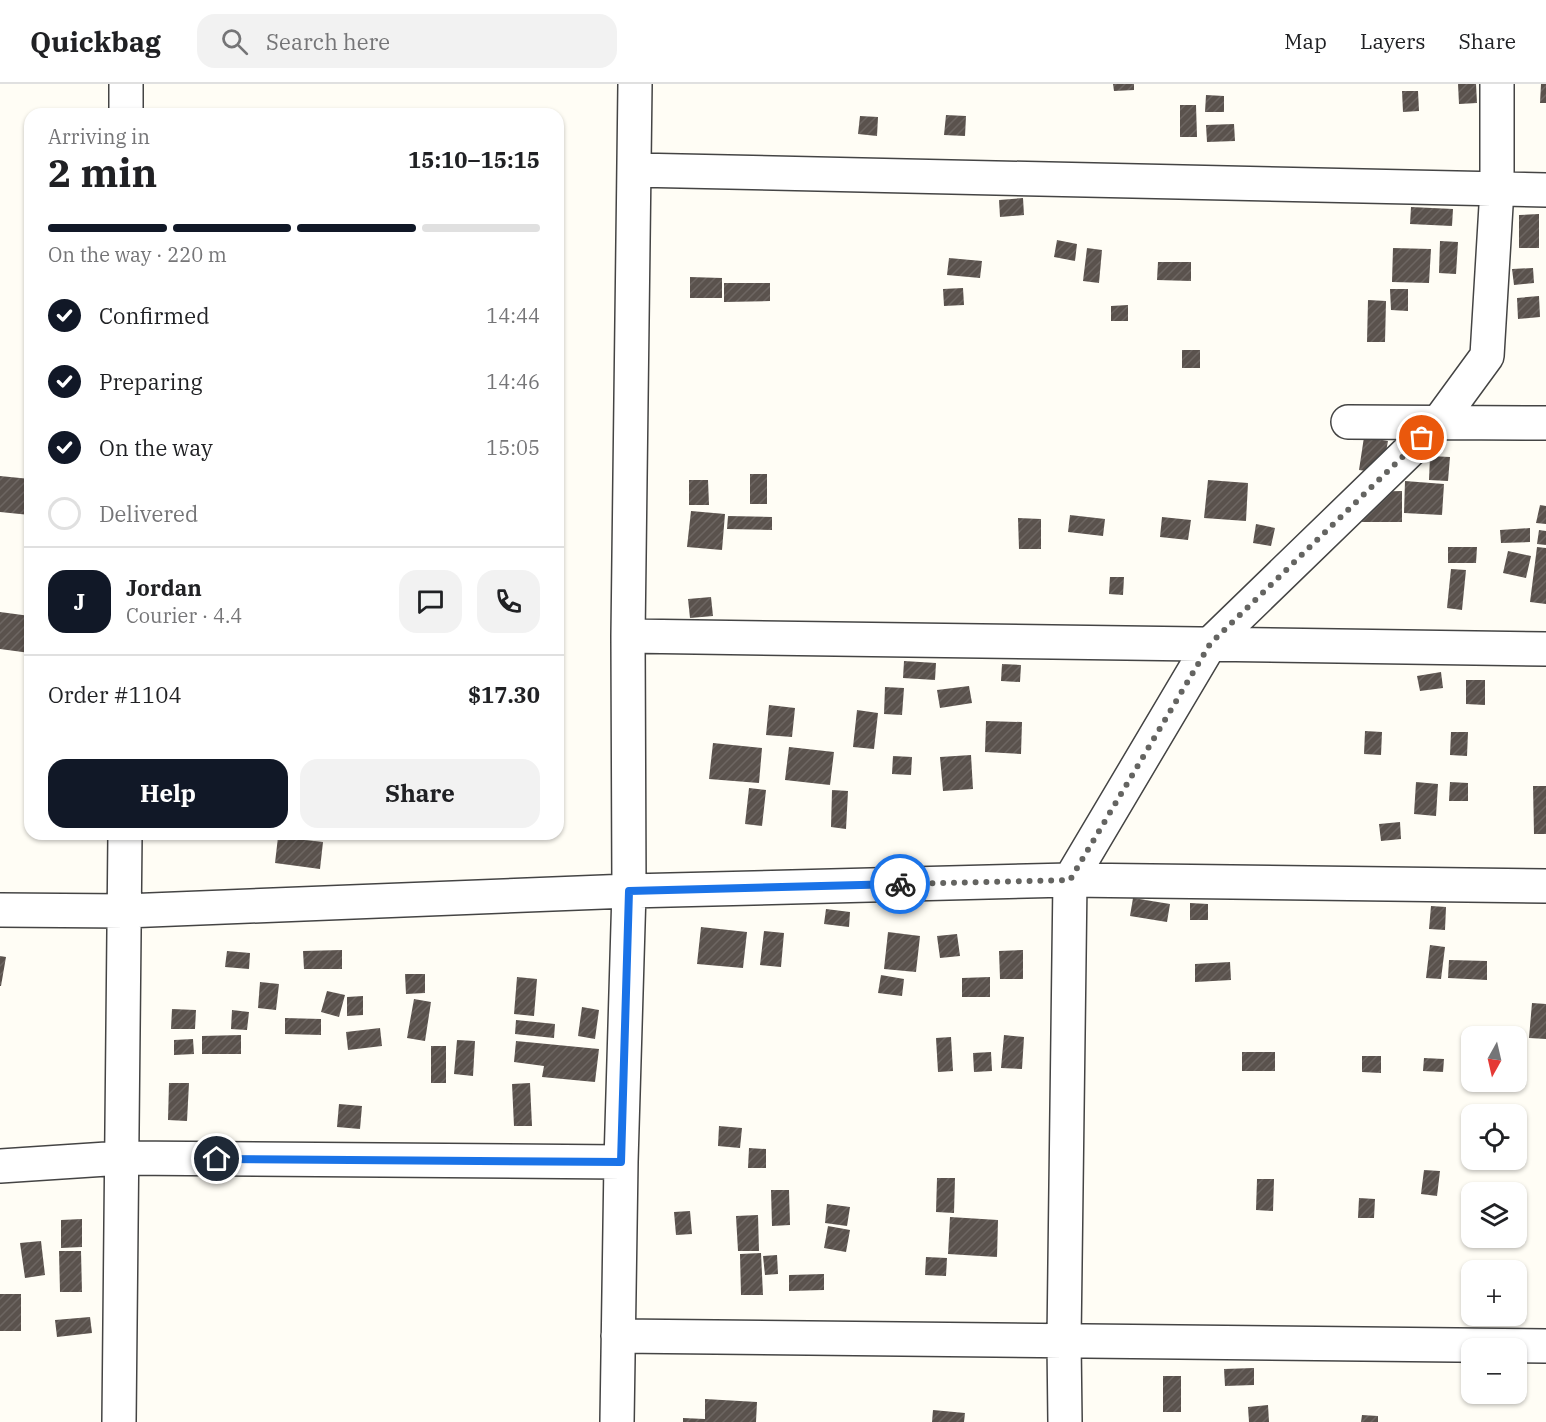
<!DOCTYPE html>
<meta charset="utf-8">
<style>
body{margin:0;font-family:"IBM Plex Serif",serif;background:#f2f2f2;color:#202124;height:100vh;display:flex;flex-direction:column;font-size:22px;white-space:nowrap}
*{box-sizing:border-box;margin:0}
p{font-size:20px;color:#757577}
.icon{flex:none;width:33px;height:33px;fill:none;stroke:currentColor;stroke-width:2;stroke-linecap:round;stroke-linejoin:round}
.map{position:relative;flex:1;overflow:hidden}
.side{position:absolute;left:24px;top:24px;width:540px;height:732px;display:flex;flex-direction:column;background:#fff;border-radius:18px;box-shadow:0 2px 4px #0004}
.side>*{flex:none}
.needle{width:39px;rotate:188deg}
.controls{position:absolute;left:1461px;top:942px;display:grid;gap:12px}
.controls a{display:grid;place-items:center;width:66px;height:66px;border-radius:12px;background:#fff;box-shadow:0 2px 4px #0004;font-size:30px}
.pin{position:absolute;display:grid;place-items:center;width:51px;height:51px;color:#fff;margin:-26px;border:3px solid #fff;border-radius:50%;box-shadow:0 2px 6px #0007}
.courier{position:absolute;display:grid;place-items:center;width:60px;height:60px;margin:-30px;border:4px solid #1a73e8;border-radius:50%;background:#fff;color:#222;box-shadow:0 2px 8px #0007}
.head em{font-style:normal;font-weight:700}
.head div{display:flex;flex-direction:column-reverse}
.head{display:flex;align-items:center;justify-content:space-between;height:102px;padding:0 24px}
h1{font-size:39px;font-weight:700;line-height:45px}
.bar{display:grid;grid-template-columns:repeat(4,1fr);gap:9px 6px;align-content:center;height:72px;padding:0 24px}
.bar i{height:8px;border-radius:4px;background:#e0e0e0}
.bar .on{background:#111827}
.bar p{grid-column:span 4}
.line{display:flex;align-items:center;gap:15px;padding:0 24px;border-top:2px solid #e0e0e0}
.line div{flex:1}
.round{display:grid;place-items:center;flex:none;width:63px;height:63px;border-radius:18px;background:#f2f2f2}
ol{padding:0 24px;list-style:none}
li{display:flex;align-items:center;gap:18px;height:66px}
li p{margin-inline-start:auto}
li .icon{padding:6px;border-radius:50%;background:#111827;color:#fff;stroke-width:4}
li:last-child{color:#757577}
li i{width:33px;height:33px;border:3px solid #e0e0e0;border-radius:50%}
.button{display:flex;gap:12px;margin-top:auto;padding:12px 24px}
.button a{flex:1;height:69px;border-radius:18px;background:#111827;color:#fff;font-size:24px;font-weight:700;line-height:69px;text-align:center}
.button a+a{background:#f2f2f2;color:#202124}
header{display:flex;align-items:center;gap:36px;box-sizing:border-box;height:84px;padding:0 30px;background:#fff;border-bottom:2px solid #e0e0e0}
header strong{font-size:28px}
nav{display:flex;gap:33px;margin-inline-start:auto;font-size:21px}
.search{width:420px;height:54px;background:#f2f2f2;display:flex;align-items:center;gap:15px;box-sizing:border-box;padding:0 21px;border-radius:18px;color:#757577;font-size:22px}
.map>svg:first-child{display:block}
</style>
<header>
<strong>Quickbag</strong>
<div class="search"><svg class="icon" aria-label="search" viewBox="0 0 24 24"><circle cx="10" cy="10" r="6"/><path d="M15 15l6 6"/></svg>Search here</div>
<nav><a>Map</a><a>Layers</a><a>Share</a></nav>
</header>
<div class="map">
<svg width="1546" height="1338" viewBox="0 0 1546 1338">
<defs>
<pattern id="building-hatch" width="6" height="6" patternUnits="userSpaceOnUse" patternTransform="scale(1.5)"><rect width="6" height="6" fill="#5a524d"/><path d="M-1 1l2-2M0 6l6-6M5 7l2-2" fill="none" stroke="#6d6662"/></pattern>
</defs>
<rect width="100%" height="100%" fill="#fffdf5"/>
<!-- building -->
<path fill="url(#building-hatch)" d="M1113 0H1134V6L1114 7Z
M1458 0H1476L1477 19 1459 20Z
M1541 0H1546V19H1540Z
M1402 7H1418L1419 27 1403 28Z
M1206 11 1224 12V28H1205Z
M1180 21H1196L1197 53H1180Z
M946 31 966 32 965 52 944 51Z
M860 32 878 33 877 52 858 50Z
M1234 40 1235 57 1207 58 1206 41Z
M1023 114 1024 131 1000 133 999 116Z
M1411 123 1453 125 1452 142 1410 140Z
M1539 130V164H1519V131Z
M1057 156 1077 160 1075 177 1054 173Z
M1440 157 1458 158 1456 190 1439 189Z
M1087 164 1102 166 1099 199 1083 197Z
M1393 164 1431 165 1429 199 1392 198Z
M949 174 982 177 980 194 947 191Z
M1158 178H1191V197L1157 196Z
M1533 184 1534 199 1514 201 1512 185Z
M690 193 722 194V214H690Z
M724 199H770V217L724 218Z
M963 204 964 221 944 222 943 205Z
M1390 205H1408V227L1391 226Z
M1539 212 1540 233 1518 235 1517 214Z
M1368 216 1386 217 1385 258H1367Z
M1128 221V237H1111V222Z
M1182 266H1200V284H1182Z
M1364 353 1388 357 1382 389 1359 386Z
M1430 372 1450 373 1448 397 1429 396Z
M750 390H767V420H750Z
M0 392 30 395V431L0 428Z
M689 396H708L709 421H689Z
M1208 396 1248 399 1246 437 1204 434Z
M1405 397 1444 400 1442 431 1404 429Z
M1402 407V438H1362L1361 408Z
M1540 421 1546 422V440L1536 439Z
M691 427 725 430 722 466 687 463Z
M1070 431 1105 435 1103 452 1068 448Z
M728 432 772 433V446L727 445Z
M1162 433 1191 436 1188 456 1160 453Z
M1018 434 1041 435V465H1019Z
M1256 440 1275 444 1271 462 1253 459Z
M1530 444V458L1501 459 1500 446Z
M1539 446 1546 447V461L1537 460Z
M1448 463H1477L1476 479H1448Z
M1537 463 1546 464V520L1530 518Z
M1508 467 1531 472 1526 494 1503 489Z
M1451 485 1466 486 1462 526 1447 524Z
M1110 493H1124L1123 511 1109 510Z
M711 513 713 532 690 534 688 515Z
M0 528 30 532V569L0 565Z
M904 577 936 579 935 596 903 594Z
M1002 580 1021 581 1020 598 1001 597Z
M1441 588 1443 604 1420 607 1417 592Z
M1466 596H1485V621L1466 620Z
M969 602 972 619 940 624 937 606Z
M885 603 904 604 902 631 884 630Z
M769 621 795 624 792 653 766 651Z
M857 626 878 629 874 665 853 663Z
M986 637 1022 638 1021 670 985 668Z
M1365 647 1382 648 1381 671 1364 670Z
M1451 648H1468L1467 672 1450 671Z
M713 659 762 664 759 699 709 695Z
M789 663 834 668 830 701 785 696Z
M971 671 973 705 943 707 940 673Z
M893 672 912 673 911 691 892 690Z
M1416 698 1438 700 1436 732 1414 730Z
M1450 698 1468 699V717H1449Z
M1533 702H1546V750H1534Z
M749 704 766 706 762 742 745 740Z
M832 706 848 707 846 745 831 743Z
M1400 738 1401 755 1381 757 1379 740Z
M278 753 323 758 320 785 275 779Z
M1133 814 1170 820 1167 838 1130 832Z
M1190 819 1208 820V836H1190Z
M1431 822 1446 823 1445 846 1429 845Z
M826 825 850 828 849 843 824 840Z
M701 843 747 848 743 884 697 880Z
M764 847 784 849 781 883 760 881Z
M888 848 920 852 916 888 884 885Z
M957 850 960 872 940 874 937 852Z
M1430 861 1445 863 1441 895 1426 894Z
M342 866V885H304L303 867Z
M1023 866V895H1000L999 867Z
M227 867 250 869 249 885 225 883Z
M0 872 6 873 1 902H0Z
M1449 876 1487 877V896L1448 894Z
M1230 878 1231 896 1195 898V880Z
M405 890H425V909L406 910Z
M881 891 904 895 902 912 878 909Z
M517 893 537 895 534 932 514 930Z
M990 893V913H962V894Z
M260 898 279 900 276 926 258 924Z
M327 907 345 911 339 933 321 928Z
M363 912V931L347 932V913Z
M414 915 431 918 425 957 407 954Z
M1532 919 1546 920V955L1529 954Z
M582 923 599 926 595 955 578 952Z
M172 925 196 926 195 945H171Z
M232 926 249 928 247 946 231 945Z
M285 934 321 935V951L285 950Z
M516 936 555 940 554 954 515 950Z
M380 944 382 962 348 966 346 948Z
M241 951V970H202V952Z
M1004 951 1024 953 1022 985 1001 984Z
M951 953 953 987 938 988 936 954Z
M193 955 194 970 174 971V956Z
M457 956 475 957 473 992 454 990Z
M516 957 599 965 595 998 542 993 544 982 514 978Z
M431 962H446V999H431Z
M991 968 992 987 974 988 973 969Z
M1242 968H1275V987H1242Z
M1362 972H1381V989L1362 988Z
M1424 974 1444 975 1443 988 1423 987Z
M169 999H189L187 1037 168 1036Z
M530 999 532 1042H514L512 1000Z
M339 1020 362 1022 360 1045 337 1043Z
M719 1042 742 1044 740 1064 718 1062Z
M749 1064 766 1065V1084H748Z
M1424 1086 1440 1087 1437 1112 1421 1110Z
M937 1094H955L954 1129 936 1128Z
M1257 1095H1274L1273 1127 1256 1126Z
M771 1106H789L790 1141 772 1142Z
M1359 1114 1375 1115 1374 1134H1358Z
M827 1120 850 1123 847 1142 825 1139Z
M690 1127 692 1150 676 1151 674 1128Z
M758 1131 759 1167H738L736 1132Z
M950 1133 998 1136 997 1173 948 1170Z
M82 1135V1163L61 1164V1136Z
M828 1142 850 1146 846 1168 824 1164Z
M41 1157 45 1191 25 1194 20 1159Z
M59 1167H81L82 1208H60Z
M761 1169 763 1211H741L740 1170Z
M777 1171 778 1190 765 1191 763 1172Z
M926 1173 947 1174 946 1192 925 1191Z
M824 1190V1206L789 1207V1191Z
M0 1210H21V1247H0Z
M90 1233 92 1249 57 1253 55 1236Z
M1254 1284V1301L1225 1302 1224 1285Z
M1163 1292H1181V1328H1163Z
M705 1315 757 1318 756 1338H683V1334L705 1335Z
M1268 1321 1269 1338H1249L1248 1323Z
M933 1326 965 1329 964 1338H932Z
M1362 1331 1378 1332V1338H1361Z"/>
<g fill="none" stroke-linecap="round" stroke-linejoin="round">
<defs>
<path id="minor" d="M126 30V0
M634 86 1546 106
M1348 338 1546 339
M628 552 1546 565
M0 826 125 827 629 807 1070 796 1546 802
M0 1082 122 1074 621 1078
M618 1252 1546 1262
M119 1338 125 750
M617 1338 621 1078 629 807 628 552 635 0
M1065 1338 1064 1257 1070 796 1210 560 1438 339 1487 272 1497 105V0"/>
</defs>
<!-- minor casing -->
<use href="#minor" stroke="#444" stroke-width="36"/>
<!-- minor -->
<use href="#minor" stroke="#fff" stroke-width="33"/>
</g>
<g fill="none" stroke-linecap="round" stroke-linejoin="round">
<!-- done -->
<path stroke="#646461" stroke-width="6" stroke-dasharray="0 10.8" d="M900 800 1070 796 1210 560 1422 354"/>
<!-- route -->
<path stroke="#1a73e8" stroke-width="8" d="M217 1075 621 1078 629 807 900 800"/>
</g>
</svg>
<div class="controls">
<a><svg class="needle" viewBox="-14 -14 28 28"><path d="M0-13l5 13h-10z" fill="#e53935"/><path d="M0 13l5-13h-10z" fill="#757577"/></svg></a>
<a><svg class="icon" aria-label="locate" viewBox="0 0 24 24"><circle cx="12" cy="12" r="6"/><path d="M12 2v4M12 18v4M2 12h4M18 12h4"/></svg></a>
<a><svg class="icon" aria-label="layers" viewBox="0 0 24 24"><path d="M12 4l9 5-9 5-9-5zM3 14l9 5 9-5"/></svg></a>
<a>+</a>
<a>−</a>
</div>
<div class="pin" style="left:1422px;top:354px;background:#ea580c"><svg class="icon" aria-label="bag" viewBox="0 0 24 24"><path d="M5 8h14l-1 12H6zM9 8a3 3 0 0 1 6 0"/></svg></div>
<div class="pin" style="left:217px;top:1075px;background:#1f2937"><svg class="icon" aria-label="home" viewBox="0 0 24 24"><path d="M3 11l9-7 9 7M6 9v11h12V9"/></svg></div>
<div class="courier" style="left:900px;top:800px"><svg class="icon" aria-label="bike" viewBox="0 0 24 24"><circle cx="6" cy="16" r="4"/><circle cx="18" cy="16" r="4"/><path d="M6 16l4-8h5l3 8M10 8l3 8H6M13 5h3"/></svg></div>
<section class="side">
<div class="head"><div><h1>2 min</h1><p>Arriving in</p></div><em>15:10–15:15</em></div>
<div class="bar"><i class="on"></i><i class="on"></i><i class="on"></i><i></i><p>On the way · 220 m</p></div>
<ol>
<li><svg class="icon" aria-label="check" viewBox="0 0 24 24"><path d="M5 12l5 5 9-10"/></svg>Confirmed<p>14:44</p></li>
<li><svg class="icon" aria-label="check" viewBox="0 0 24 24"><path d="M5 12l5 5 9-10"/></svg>Preparing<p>14:46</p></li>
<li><svg class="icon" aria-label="check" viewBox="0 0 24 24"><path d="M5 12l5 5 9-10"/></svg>On the way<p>15:05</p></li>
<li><i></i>Delivered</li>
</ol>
<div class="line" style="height:108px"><b class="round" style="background:#111827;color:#fff">J</b><div><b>Jordan</b><p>Courier · 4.4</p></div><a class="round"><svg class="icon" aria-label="chat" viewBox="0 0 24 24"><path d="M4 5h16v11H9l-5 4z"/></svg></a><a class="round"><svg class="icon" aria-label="phone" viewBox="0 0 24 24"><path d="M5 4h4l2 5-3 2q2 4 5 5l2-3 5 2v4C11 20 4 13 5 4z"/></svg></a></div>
<div class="line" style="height:78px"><div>Order #1104</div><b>$17.30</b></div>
<div class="button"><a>Help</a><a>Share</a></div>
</section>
</div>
